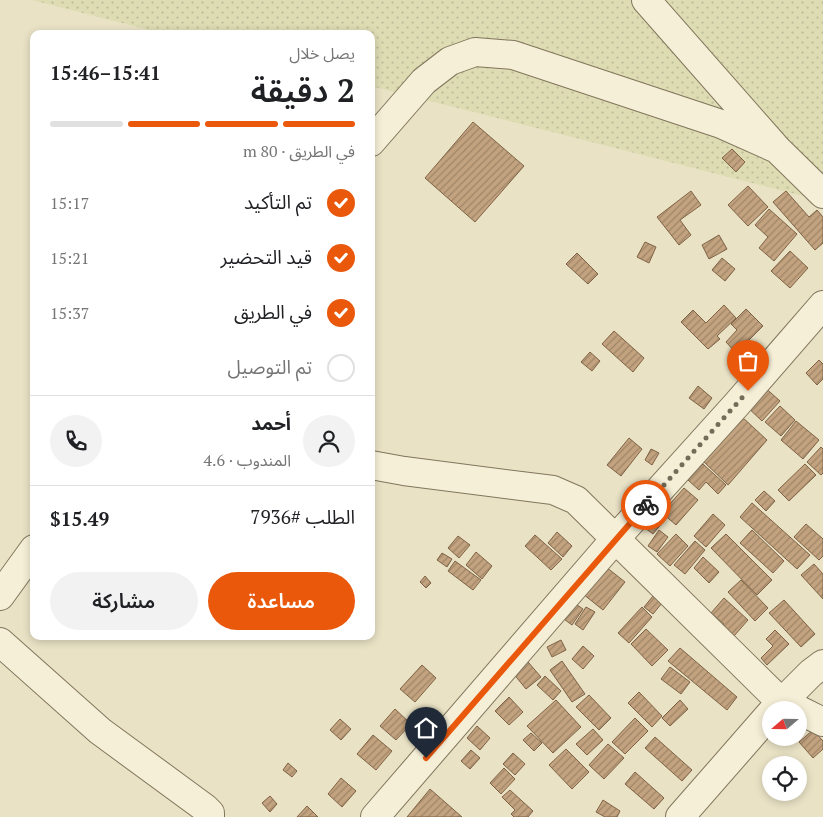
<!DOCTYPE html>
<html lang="ar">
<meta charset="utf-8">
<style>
body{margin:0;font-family:"PT Serif","Noto Sans Arabic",serif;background:#f2f2f2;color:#202124;direction:rtl;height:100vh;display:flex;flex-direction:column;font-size:19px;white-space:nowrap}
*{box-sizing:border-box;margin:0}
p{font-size:16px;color:#757577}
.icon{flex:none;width:28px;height:28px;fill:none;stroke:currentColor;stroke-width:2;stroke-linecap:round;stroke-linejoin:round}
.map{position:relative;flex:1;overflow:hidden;direction:ltr}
.sheet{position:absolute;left:30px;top:30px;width:345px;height:610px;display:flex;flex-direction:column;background:#fff;border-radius:10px;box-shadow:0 2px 8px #0003;direction:rtl}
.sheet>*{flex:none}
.needle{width:32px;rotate:250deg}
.tools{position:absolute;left:762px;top:701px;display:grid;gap:10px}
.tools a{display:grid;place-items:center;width:45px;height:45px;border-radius:50%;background:#fff;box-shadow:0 2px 8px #0003;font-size:25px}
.pin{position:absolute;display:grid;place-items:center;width:42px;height:42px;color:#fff;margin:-51px -21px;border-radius:50% 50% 50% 0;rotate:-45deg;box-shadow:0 0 5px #0007}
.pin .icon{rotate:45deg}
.courier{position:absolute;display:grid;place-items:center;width:50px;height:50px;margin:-25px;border:4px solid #ea580c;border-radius:50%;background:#fff;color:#222;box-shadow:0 1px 6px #0007}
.head em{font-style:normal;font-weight:600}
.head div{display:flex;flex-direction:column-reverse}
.head{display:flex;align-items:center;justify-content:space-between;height:85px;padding:0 20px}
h1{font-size:32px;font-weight:600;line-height:38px}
.bar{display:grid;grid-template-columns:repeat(4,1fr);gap:8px 5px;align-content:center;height:60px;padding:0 20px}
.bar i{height:6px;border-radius:4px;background:#e0e0e0}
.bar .active{background:#ea580c}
.bar p{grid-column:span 4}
.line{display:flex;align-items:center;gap:12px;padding:0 20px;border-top:1px solid #e0e0e0}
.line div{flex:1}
.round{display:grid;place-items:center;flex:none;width:52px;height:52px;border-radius:26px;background:#f2f2f2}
ol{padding:0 20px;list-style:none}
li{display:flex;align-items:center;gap:15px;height:55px}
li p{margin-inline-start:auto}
li .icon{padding:5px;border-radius:50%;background:#ea580c;color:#fff;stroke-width:4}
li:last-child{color:#757577}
li i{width:28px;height:28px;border:2px solid #e0e0e0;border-radius:50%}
.button{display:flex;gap:10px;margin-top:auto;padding:10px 20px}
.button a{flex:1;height:58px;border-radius:30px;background:#ea580c;color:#fff;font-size:20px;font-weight:600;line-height:58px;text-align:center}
.button a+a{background:#f2f2f2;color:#202124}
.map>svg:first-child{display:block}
</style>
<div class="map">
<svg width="823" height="817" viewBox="0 0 823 817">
<defs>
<pattern id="farmland-dots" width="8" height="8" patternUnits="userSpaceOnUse" patternTransform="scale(1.25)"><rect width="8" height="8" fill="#dedcb3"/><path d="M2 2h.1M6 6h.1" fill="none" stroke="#bfbd9a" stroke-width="1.8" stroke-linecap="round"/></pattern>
<pattern id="building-hatch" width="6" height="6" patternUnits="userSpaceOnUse" patternTransform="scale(1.25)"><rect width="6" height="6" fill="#c3a37f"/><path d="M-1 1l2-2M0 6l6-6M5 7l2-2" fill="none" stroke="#9f8567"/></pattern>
</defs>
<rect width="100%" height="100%" fill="#e9e2c5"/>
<!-- farmland -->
<path fill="url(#farmland-dots)" d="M32 0H823V201L371 86V34H165Z"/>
<!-- building -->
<path fill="url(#building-hatch)" stroke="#7f6245" d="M473 122 524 166 475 222 425 178Z
M732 149 745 162 736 172 722 158Z
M748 186 768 207 748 226 728 205Z
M691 191 701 205 680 220 691 235 679 245 657 217Z
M786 191 809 217 817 210 823 217V243L815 250 773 202Z
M769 209 797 234 774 261 759 248 768 237 755 225Z
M719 235 727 249 709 259 702 245Z
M645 242 656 247 649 263 637 257Z
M790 251 808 268 790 288 771 271Z
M577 253 598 274 588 284 566 264Z
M722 258 735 269 725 281 712 270Z
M724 305 736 318 717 336 720 339 708 349 681 322 693 310 706 323Z
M746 309 763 326 736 353 726 342 737 330 731 324Z
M614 331 644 358 633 372 602 344Z
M590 352 600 361 592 371 581 362Z
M819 360 823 364V379L817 385 806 373Z
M762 385 780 401 762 421 744 404Z
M698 386 712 398 704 409 689 398Z
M780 406 795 420 781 436 765 422Z
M741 416 767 440 728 485 702 460Z
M796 421 819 440 803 459 781 440Z
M629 438 642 449 621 476 607 465Z
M821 447 823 449V473L821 475 807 462Z
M651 449 659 453 652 465 645 460Z
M703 464 726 485 718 494 706 482 699 490 688 480Z
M805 464 816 475 789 501 778 490Z
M684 488 698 500 676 525 662 513Z
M764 491 775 501 766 511 755 500Z
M752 503 810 555 797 569 740 517Z
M650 512 663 522 653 534 641 525Z
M713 514 725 525 706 547 694 536Z
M806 524 823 539V556L819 560 794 537Z
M659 530 668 537 657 552 648 546Z
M752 530 784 561 773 573 740 543Z
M557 532 572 546 563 557 548 543Z
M676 534 688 546 670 566 657 554Z
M726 534 772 580 757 595 711 548Z
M535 535 562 559 551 570 525 546Z
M458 536 470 545 459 558 448 548Z
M695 541 705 550 685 574 674 565Z
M476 552 492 566 482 579 466 565Z
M442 553 452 559 447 567 437 560Z
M703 557 719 572 709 583 694 568Z
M455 561 481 580 473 590 448 571Z
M601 563 625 582 603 610 578 590Z
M814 564 823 574V599L801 575Z
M425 576 431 583 426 588 420 582Z
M741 580 768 608 755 621 728 592Z
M653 596 662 603 653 614 644 607Z
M567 598 583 609 572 625 557 614Z
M724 598 748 620 734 636 722 626 724 624 711 613Z
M784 600 815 634 801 647 769 613Z
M586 607 595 612 583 630 575 624Z
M642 607 652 617 629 643 618 633Z
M646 629 668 650 652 666 631 644Z
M775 630 789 644 767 665 761 658 773 646 766 639Z
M561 640 566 650 552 657 547 647Z
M583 646 594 656 583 669 572 659Z
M680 648 737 697 727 710 668 661Z
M522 655 541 677 526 689 508 667Z
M562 661 585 694 572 702 550 670Z
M422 665 436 678 415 702 400 689Z
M670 667 690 682 681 694 661 679Z
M545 676 561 691 553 700 537 685Z
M639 692 662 716 652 727 628 703Z
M589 695 611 718 599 730 576 707Z
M509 697 523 712 509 725 495 711Z
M556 700 581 727 553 753 527 726Z
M680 700 688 709 670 726 662 718Z
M395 709 411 724 396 740 380 726Z
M635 718 648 731 625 754 612 742Z
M340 719 351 729 341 740 330 730Z
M477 726 490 738 480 750 467 738Z
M593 729 603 740 587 755 576 744Z
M813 730 823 741V749L813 758 799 742Z
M531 733 542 743 534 751 523 740Z
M373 735 392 751 376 770 357 754Z
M655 737 692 770 682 781 645 748Z
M608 744 624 758 604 779 589 765Z
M566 749 589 772 572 789 549 765Z
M471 750 480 758 470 769 461 761Z
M513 753 525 764 515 775 503 764Z
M288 763 297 771 292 777 283 770Z
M504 768 515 779 501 794 490 783Z
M635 772 664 798 654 809 625 784Z
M341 778 356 791 342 807 328 794Z
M430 789 462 817H407Z
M510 790 533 811 528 817H514L511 814 515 810 502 797Z
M270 796 277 804 270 812 262 803Z
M603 800 620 811 617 817H605L596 812Z
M307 806 318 817H297Z"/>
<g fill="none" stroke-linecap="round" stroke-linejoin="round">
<defs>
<path id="street" d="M646 0 777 149 823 194
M371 142 424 81 450 61 475 52 513 55 721 124 777 149
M371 465 404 471 553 490 576 500 781 702 798 710
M0 596 34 549
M0 642 100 731 205 808 210 813V817
M774 710 811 673 823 664
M799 710 823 722
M375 817 616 538 737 404 823 305
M680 817 771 713"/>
</defs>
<!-- street casing -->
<use href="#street" stroke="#82755d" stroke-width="30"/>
<!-- street -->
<use href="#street" stroke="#f5efd7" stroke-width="28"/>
</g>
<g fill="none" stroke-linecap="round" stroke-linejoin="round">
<!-- done -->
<path stroke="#736c59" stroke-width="5" stroke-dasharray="0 9" d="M646 505 748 391"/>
<!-- route -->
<path stroke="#ea580c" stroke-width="6" d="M426 758 646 505"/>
</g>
</svg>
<div class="tools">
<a><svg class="needle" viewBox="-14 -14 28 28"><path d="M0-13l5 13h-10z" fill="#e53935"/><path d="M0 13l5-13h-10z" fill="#757577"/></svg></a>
<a><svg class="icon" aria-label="locate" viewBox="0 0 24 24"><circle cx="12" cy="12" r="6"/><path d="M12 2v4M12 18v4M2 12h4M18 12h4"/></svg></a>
</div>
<div class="pin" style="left:748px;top:391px;background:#ea580c"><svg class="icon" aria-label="bag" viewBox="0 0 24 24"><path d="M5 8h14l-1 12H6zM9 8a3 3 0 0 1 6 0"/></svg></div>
<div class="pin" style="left:426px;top:758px;background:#1f2937"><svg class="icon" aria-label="home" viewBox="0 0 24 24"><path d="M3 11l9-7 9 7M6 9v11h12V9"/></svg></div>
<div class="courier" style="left:646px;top:505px"><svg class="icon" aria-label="bike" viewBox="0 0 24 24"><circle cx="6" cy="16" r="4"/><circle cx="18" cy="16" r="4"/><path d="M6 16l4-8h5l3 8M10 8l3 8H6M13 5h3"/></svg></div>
<section class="sheet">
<div class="head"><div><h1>2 دقيقة</h1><p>يصل خلال</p></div><em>15:41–15:46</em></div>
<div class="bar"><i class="active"></i><i class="active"></i><i class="active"></i><i></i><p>في الطريق · 80 m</p></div>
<ol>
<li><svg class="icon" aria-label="check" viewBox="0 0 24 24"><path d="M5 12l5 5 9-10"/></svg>تم التأكيد<p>15:17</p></li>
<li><svg class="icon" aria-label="check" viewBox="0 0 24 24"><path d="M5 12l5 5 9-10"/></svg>قيد التحضير<p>15:21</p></li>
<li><svg class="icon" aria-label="check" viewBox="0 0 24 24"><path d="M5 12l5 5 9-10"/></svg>في الطريق<p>15:37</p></li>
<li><i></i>تم التوصيل</li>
</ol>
<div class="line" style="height:90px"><a class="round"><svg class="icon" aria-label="person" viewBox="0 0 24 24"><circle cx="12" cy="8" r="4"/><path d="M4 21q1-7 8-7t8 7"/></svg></a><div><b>أحمد</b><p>المندوب · 4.6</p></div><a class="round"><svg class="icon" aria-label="phone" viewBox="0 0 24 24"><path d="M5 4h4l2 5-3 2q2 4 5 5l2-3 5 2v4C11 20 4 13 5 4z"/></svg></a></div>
<div class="line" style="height:65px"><div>الطلب #7936</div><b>$15.49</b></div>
<div class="button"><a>مساعدة</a><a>مشاركة</a></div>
</section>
</div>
